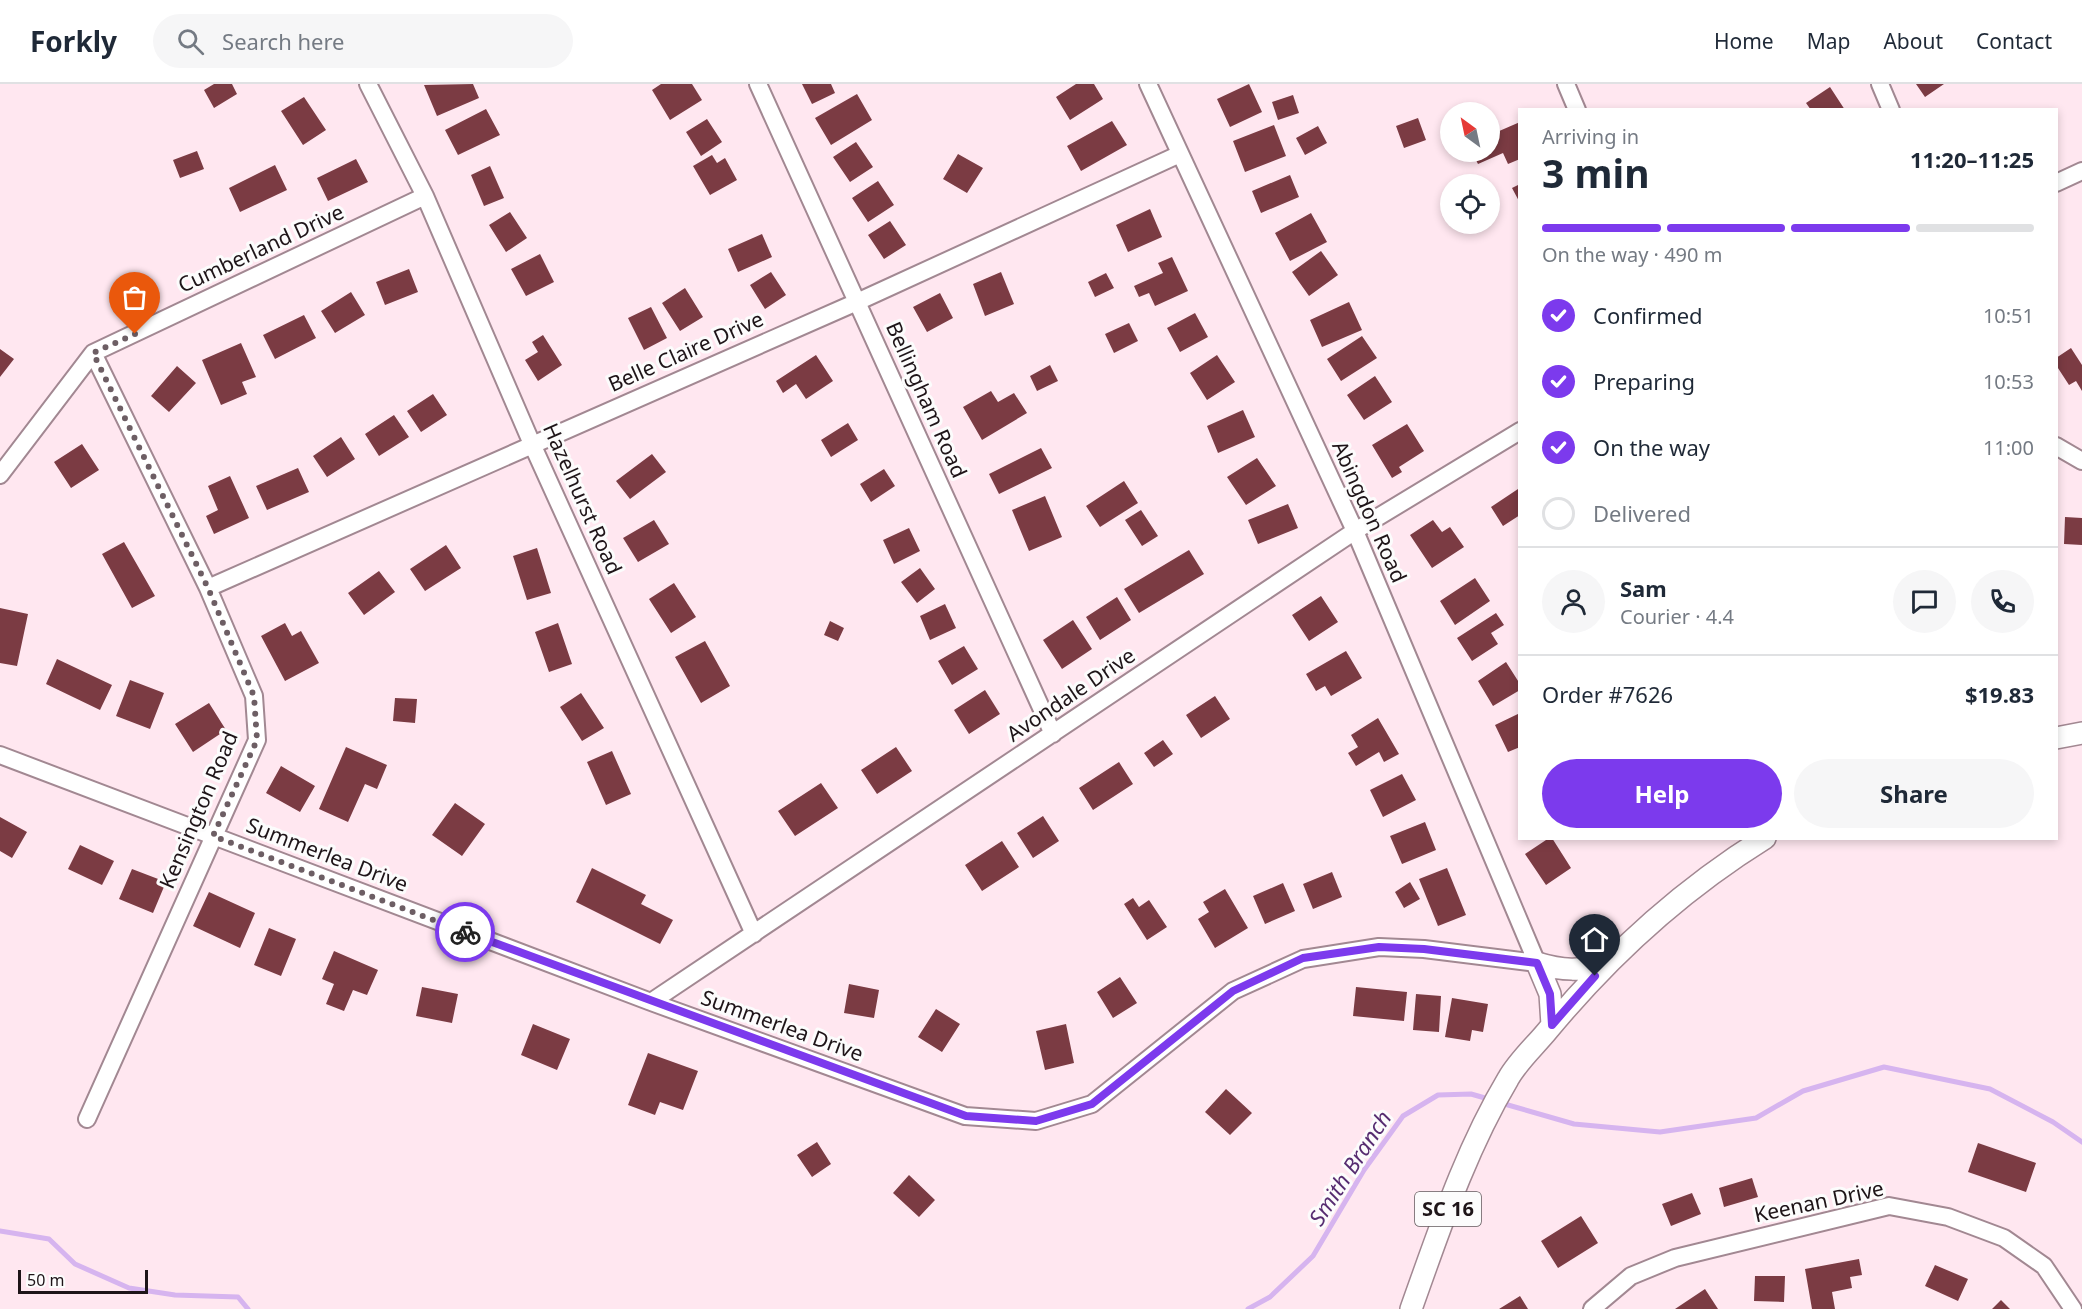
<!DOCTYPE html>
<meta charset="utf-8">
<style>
body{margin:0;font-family:"Noto Sans",sans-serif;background:#f6f6f7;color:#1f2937;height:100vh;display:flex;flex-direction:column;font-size:22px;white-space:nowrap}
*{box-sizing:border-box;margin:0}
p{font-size:20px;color:#747a83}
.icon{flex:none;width:33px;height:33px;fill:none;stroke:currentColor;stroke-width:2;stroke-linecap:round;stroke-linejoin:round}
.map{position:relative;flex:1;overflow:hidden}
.drawer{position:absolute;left:1518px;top:24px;width:540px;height:732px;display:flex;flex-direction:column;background:#fff;border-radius:0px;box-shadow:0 3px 9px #0003}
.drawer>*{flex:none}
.needle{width:39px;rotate:327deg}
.fabs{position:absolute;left:1440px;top:18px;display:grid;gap:12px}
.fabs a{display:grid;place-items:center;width:60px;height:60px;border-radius:50%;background:#fff;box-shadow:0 3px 9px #0003;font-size:30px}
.scale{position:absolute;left:18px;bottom:15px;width:130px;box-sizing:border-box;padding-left:6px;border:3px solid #1e1418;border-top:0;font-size:16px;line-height:21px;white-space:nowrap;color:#1e1418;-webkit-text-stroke:4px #fcfcfc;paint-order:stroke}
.pin{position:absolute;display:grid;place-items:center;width:51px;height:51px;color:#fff;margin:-62px -26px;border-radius:50% 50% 50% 0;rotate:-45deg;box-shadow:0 0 6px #0007}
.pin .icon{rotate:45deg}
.courier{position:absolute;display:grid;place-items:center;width:60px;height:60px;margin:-30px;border:4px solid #7c3aed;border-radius:50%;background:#fff;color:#222;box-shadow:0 2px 8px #0007}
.head em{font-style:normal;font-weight:700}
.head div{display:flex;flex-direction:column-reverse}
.head{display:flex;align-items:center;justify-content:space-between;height:102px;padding:0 24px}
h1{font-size:39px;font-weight:700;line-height:45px}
.bar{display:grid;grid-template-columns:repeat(4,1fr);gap:9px 6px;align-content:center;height:72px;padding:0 24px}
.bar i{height:8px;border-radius:4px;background:#e0e1e3}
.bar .active{background:#7c3aed}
.bar p{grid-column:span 4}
.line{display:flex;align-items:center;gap:15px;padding:0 24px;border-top:2px solid #e0e1e3}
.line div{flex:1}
.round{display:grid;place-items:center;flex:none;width:63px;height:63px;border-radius:32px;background:#f6f6f7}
ol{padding:0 24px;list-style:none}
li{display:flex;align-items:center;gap:18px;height:66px}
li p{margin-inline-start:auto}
li .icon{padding:6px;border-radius:50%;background:#7c3aed;color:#fff;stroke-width:4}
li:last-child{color:#747a83}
li i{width:33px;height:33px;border:3px solid #e0e1e3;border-radius:50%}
.action{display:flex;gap:12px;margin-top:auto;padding:12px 24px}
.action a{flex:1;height:69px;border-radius:36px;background:#7c3aed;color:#fff;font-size:24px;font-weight:700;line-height:69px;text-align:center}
.action a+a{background:#f6f6f7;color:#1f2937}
header{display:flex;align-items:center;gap:36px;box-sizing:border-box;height:84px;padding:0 30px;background:#fff;border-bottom:2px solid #e0e1e3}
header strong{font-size:28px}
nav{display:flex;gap:33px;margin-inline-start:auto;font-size:21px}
.search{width:420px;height:54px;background:#f6f6f7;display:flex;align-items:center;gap:15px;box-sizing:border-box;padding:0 21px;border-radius:33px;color:#747a83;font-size:22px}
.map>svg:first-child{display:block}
</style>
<header>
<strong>Forkly</strong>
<div class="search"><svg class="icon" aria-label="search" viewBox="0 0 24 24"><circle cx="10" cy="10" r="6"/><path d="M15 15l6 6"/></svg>Search here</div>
<nav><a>Home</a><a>Map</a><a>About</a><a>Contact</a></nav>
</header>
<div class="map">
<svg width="2082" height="1225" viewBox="0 0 2082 1225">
<rect width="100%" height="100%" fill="#ffe7f0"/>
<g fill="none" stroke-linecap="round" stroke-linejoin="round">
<!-- stream -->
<path stroke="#d6b4ef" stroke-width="5" d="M1501 1019 1574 1040 1660 1048 1756 1034 1803 1007 1884 983 1990 1005 2053 1038 2082 1058
M0 1147 49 1155 75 1180 129 1204 175 1211 238 1213 248 1225
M1248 1225 1270 1213 1313 1172 1364 1086 1403 1032 1438 1011 1471 1010 1492 1016"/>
</g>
<!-- building -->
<path fill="#7b3b43" d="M214 0H232L237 10 214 24 204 6Z
M473 0 479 14 437 32 424 1Z
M661 0H692L702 16 670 36 652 6Z
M802 0H831L835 9 812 20Z
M1076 0H1094L1103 15 1070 36 1056 13Z
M1249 0 1262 28 1230 43 1217 15Z
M1916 0H1944L1925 13Z
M1830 3 1845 26H1811L1806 19Z
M857 10 872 36 831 61 815 34Z
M1293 11 1299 29 1278 36 1272 18Z
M304 13 326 46 303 61 281 27Z
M486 25 500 51 458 71 445 46Z
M1418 34 1426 56 1404 64 1396 42Z
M707 35 722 58 701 72 686 48Z
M1112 37 1127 61 1081 87 1067 62Z
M1520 38V75L1508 80 1503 69 1478 80 1472 68H1490V51Z
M1274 41 1286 72 1245 88 1233 57Z
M1318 42 1327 59 1305 71 1296 54Z
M856 58 873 83 850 98 833 73Z
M197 67 204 85 180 94 173 76Z
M958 70 983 84 967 109 943 95Z
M712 71 717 79 725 74 737 96 710 111 693 82Z
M356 75 368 98 328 117 317 94Z
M275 81 287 106 240 128 229 104Z
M490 82 504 114 484 122 471 91Z
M1290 91 1299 113 1261 129 1252 107Z
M878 97 894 121 868 138 852 114Z
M1520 100V119L1512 104Z
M1150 125 1162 153 1128 168 1116 141Z
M510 128 527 154 506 168 489 141Z
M1311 129 1327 158 1290 177 1275 149Z
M890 137 906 161 884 175 868 151Z
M762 150 772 173 738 188 728 165Z
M1321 167 1338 191 1309 212 1292 188Z
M540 170 554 198 526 212 511 185Z
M1172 173 1188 207 1155 222 1149 209 1139 213 1134 202 1163 189 1158 179Z
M409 185 418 208 385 221 376 198Z
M771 188 786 211 765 225 750 201Z
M1001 188 1014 220 985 232 973 200Z
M1106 189 1114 204 1095 213 1088 198Z
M685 204 703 233 680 247 662 219Z
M351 208 365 231 335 249 321 227Z
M940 209 953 234 927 248 913 223Z
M1349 218 1362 246 1322 263 1310 236Z
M651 223 667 254 644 266 628 234Z
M1195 229 1208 253 1180 268 1167 244Z
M304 231 316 254 275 275 263 251Z
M1129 239 1138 257 1114 269 1105 250Z
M543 251 562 281 538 297 525 276 538 268 532 258Z
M1362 252 1377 274 1341 297 1327 275Z
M241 259 256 293 242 298 247 310 221 321 202 276Z
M2071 264 2082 281V307L2076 297 2069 301 2056 281V274Z
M0 265 14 275 0 293Z
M816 271 833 297 806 315 796 300 783 309 776 297Z
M1217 271 1235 298 1207 316 1190 289Z
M1050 281 1058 297 1037 307 1030 292Z
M177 282 196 299 169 328 151 312Z
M1375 292 1392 318 1364 336 1347 311Z
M991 307 998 318 1014 309 1027 329 982 356 963 323Z
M433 310 447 331 421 348 407 327Z
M1243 326 1255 353 1218 369 1207 342Z
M394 331 409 353 379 372 365 350Z
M848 339 858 356 831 373 821 356Z
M1407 340 1424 367 1399 383 1402 388 1392 394 1372 361Z
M341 353 355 375 327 393 313 372Z
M82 360 99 386 71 404 54 378Z
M1041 364 1052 384 999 410 989 390Z
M652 370 666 388 630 415 616 397Z
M1257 374 1276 402 1246 421 1227 393Z
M298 384 309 408 267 426 256 402Z
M884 385 895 402 871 418 860 400Z
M230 392 249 434 214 450 206 432 218 426 208 402Z
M1124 397 1138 419 1100 443 1086 422Z
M1518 405 1520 431 1503 442 1491 423Z
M1045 412 1062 453 1029 467 1012 426Z
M1288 420 1298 444 1258 460 1248 436Z
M1141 426 1158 452 1142 462 1125 436Z
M2065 433 2082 434V461L2064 460Z
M654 436 669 460 638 478 623 454Z
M1433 436 1442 448 1450 443 1464 463 1432 484 1410 451Z
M909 444 920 467 894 480 883 456Z
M124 458 155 512 132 524 102 470Z
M446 461 461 484 425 507 410 485Z
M537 464 551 509 527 516 513 472Z
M1189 466 1204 490 1139 529 1124 505Z
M920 484 935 505 917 519 901 498Z
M379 487 395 508 364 531 348 509Z
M1475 494 1490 517 1455 541 1440 517Z
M674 499 696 533 671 549 649 515Z
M1321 512 1338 538 1309 557 1292 531Z
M1117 513 1131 536 1100 556 1086 533Z
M945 520 956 544 930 556 920 532Z
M0 524 28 530 17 582 0 579Z
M1496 529 1504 541 1491 549 1498 560 1472 577 1457 554Z
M1073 536 1092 565 1062 585 1043 556Z
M830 537 844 544 838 557 824 551Z
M285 539 292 552 301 547 319 579 285 597 261 552Z
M558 539 572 580 549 588 535 548Z
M705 557 730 602 701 619 675 573Z
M964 562 978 585 952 601 938 577Z
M1346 567 1362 594 1331 612 1325 602 1316 607 1306 590Z
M57 575 112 601 100 626 46 600Z
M1506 578 1520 600V606L1493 622 1478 597Z
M130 596 164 609 150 645 116 632Z
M985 606 1000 630 969 650 954 626Z
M581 609 604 644 582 657 560 623Z
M1215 612 1230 635 1201 654 1186 631Z
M395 614 417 615 415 639 393 637Z
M209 619 226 646 193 668 175 640Z
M1520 629V663L1508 668 1495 641Z
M1378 634 1399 670 1384 678 1379 668 1356 682 1348 669 1358 663 1351 651Z
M1163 656 1173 670 1154 683 1144 669Z
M346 663 387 681 377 705 365 700 348 738 319 725Z
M896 663 912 687 877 710 861 686Z
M612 667 631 710 606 721 587 678Z
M1119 678 1133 700 1093 726 1079 704Z
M281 682 315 702 300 728 266 709Z
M1402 690 1416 716 1383 733 1370 706Z
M821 699 838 724 795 752 778 727Z
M455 719 485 740 462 772 432 751Z
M1043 732 1059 757 1033 774 1017 749Z
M0 733 27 748 12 774 0 767Z
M1425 738 1436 766 1402 780 1390 752Z
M1549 754H1552L1571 784 1546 801 1525 770Z
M1002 757 1019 783 982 807 965 781Z
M80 761 114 777 102 801 68 785Z
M592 784 646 811 641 820 673 836 660 860 576 818Z
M1447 784 1466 831 1438 842 1419 795Z
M132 785 166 798 153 829 119 815Z
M1332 788 1342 813 1313 825 1303 800Z
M1410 798 1420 815 1404 824 1395 808Z
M1283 799 1295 827 1265 840 1253 812Z
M1225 805 1248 844 1215 864 1198 835 1209 828 1203 818Z
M209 808 255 829 240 864 193 842Z
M1133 814 1139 823 1149 816 1167 843 1147 856 1124 820Z
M269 844 296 855 281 892 254 881Z
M334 867 378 886 367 911 353 906 344 927 326 920 334 900 322 895Z
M1120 893 1137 919 1113 934 1097 908Z
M849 900 879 906 874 934 844 929Z
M422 903 458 910 452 939 416 932Z
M1356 903 1407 908 1404 937 1353 932Z
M1416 910 1441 912 1439 948 1413 946Z
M1452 914 1488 920 1483 948 1472 946 1470 957 1445 953Z
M936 925 960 940 942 968 918 953Z
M533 940 570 955 557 986 521 971Z
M1066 940 1074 979 1045 986 1036 947Z
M648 969 698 987 683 1026 660 1018 655 1031 628 1021Z
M1226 1005 1252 1029 1230 1051 1205 1028Z
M817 1058 831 1080 812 1093 797 1071Z
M1978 1059 2036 1079 2026 1108 1968 1088Z
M909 1091 935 1116 919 1133 893 1109Z
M1752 1094 1758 1113 1724 1123 1719 1104Z
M1692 1109 1701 1130 1671 1142 1662 1120Z
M1581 1132 1598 1159 1558 1184 1541 1157Z
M1859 1175 1862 1191 1850 1193 1852 1204 1832 1208 1835 1225H1812L1805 1185Z
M1935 1181 1968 1195 1958 1217 1925 1202Z
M1755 1192H1785L1784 1218 1754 1217Z
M1705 1205 1718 1225H1675Z
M1520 1212 1528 1225H1499Z
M2001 1216 2010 1225H1992Z"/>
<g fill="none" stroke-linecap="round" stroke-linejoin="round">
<defs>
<path id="minor" d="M368 0 425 112 532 360 754 850
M758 0 1053 650
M1566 0 1577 26
M1880 0 1891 26
M2056 99 2082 87
M2056 362 2082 377
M0 391 93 269 425 112
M208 504 857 218 1180 70
M0 671 651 918 965 1032 1036 1037 1092 1020 1233 907 1303 875 1379 863 1424 865 1537 879 1355 447 1148 0
M651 918 1355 447 1520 347
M87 1035 257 656 254 612 208 504 93 269
M1592 1225 1631 1192 1675 1174 1889 1122 1948 1133 2004 1154 2044 1182 2073 1225"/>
<path id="major" d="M2056 654 2082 649
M1537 879C1563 887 1580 887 1606 880
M1537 879 1550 910 1552 941
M1411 1225C1439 1147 1465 1067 1508 995 1518 977 1535 962 1548 946 1610 871 1683 805 1765 754"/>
</defs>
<!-- minor casing -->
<use href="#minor" stroke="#a28892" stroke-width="20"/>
<!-- major casing -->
<use href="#major" stroke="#a28892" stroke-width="24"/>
<!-- minor -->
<use href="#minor" stroke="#fff" stroke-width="16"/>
<!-- major -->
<use href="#major" stroke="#fff" stroke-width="21"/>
</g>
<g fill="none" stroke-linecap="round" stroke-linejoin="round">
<!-- done -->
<path stroke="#6d5e64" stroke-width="6" stroke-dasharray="0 10.8" d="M135 250 93 269 208 504 254 612 257 656 213 752 465 848"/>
<!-- route -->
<path stroke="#7c3aed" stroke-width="8" d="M465 848 966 1032 1036 1037 1092 1020 1233 907 1303 874 1379 863 1424 865 1537 879 1550 910 1552 941 1595 892"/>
</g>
<g text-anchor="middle" stroke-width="6" stroke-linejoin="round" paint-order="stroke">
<!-- shield labels -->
<rect fill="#fcfcfc" stroke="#615a5c" stroke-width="1.5" x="1415" y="1108" width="66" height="34" rx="4.5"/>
<g font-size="20" font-weight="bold" fill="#1e1418">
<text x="1448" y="1132">SC 16</text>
</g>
<!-- street labels -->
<g font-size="21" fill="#1e1418" stroke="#fcfcfc">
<text transform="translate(261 165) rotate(-25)" y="7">Cumberland Drive</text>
<text transform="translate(686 268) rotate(-24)" y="7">Belle Claire Drive</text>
<text transform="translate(926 316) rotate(66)" y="7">Bellingham Road</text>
<text transform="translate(582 415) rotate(66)" y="7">Hazelhurst Road</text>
<text transform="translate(1369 428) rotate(66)" y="7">Abingdon Road</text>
<text transform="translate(1071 611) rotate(-34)" y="7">Avondale Drive</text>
<text transform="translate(199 726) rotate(-67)" y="7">Kensington Road</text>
<text transform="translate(327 771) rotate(21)" y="7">Summerlea Drive</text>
<text transform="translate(782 942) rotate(20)" y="7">Summerlea Drive</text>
<text transform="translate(1819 1118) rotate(-12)" y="7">Keenan Drive</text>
</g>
<!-- water labels -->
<g font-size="22" font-style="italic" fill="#572d71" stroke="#fcfcfc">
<text transform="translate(1350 1084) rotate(-57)" y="8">Smith Branch</text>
</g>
</g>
</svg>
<div class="fabs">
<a><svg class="needle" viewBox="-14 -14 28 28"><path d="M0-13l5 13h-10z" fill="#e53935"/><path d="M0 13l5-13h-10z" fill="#747a83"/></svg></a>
<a><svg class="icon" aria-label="locate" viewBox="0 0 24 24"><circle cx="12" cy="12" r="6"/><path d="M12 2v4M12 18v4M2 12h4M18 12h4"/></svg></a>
</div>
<div class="scale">50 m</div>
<div class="pin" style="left:135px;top:250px;background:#ea580c"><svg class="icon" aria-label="bag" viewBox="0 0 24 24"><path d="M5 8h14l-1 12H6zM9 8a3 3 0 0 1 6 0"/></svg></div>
<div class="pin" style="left:1595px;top:892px;background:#1f2937"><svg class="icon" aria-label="home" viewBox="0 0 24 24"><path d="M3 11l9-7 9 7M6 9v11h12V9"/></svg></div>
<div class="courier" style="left:465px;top:848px"><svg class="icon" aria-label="bike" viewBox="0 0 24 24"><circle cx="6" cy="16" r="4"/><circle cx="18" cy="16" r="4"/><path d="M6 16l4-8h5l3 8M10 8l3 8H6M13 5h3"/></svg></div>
<section class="drawer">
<div class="head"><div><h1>3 min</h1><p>Arriving in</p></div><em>11:20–11:25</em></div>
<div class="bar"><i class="active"></i><i class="active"></i><i class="active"></i><i></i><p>On the way · 490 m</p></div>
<ol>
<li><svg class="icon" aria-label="check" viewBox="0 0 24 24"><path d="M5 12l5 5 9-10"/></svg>Confirmed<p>10:51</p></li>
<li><svg class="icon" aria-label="check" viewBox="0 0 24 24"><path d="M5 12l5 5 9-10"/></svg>Preparing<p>10:53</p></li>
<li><svg class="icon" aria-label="check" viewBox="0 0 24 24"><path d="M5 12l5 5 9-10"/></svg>On the way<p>11:00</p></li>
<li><i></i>Delivered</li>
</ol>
<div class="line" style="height:108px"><a class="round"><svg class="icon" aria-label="person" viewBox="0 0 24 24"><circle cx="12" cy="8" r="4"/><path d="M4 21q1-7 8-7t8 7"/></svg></a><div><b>Sam</b><p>Courier · 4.4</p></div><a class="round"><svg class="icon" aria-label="chat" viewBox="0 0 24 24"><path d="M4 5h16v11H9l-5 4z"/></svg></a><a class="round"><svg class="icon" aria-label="phone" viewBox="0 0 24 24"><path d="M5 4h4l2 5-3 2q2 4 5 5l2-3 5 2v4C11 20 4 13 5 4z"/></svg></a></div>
<div class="line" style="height:78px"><div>Order #7626</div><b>$19.83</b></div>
<div class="action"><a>Help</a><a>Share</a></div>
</section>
</div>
